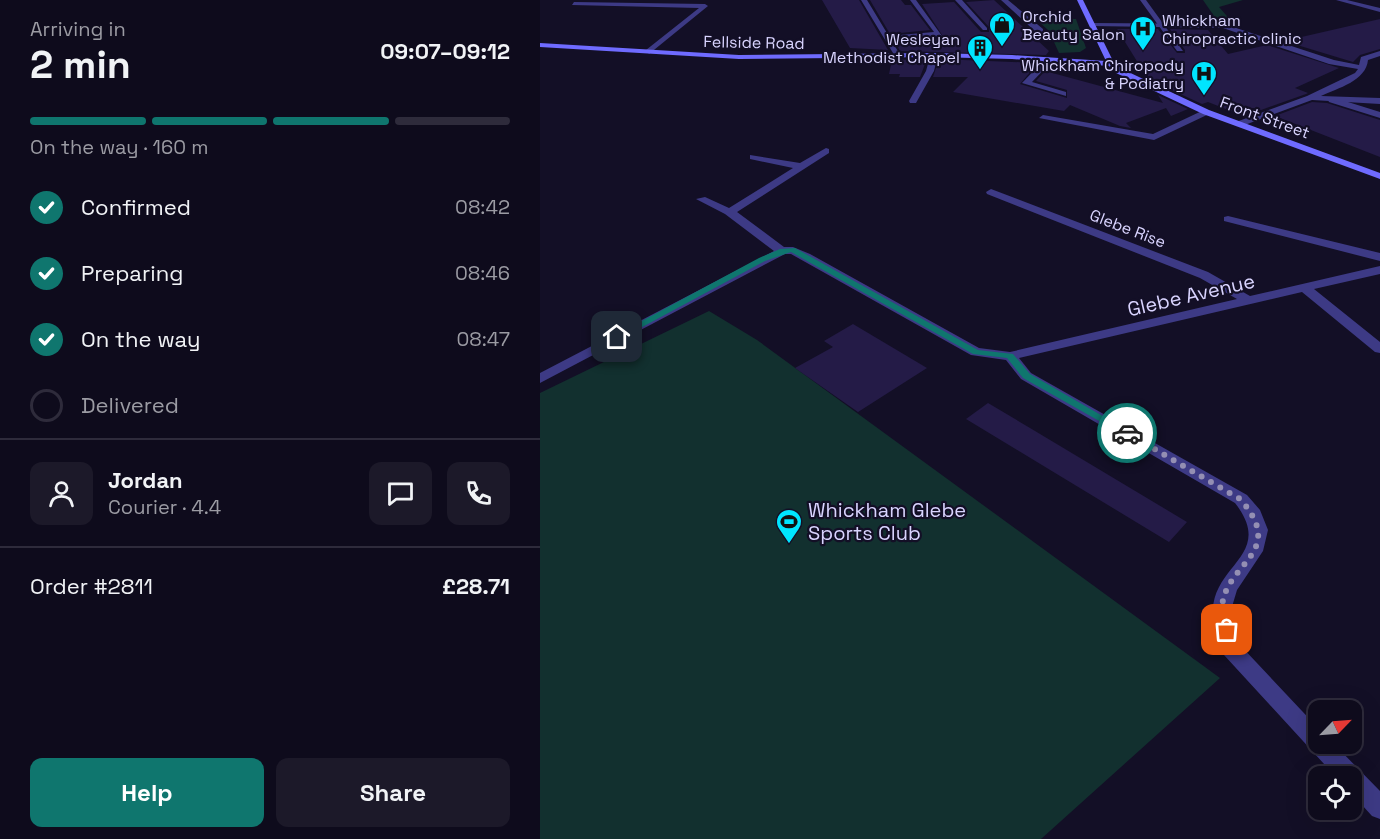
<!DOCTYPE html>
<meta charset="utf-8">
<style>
body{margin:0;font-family:"Space Grotesk",sans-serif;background:#1c1929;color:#f1f3f6;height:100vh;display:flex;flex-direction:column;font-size:22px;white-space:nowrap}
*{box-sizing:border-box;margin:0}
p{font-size:20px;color:#9b9ba3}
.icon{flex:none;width:33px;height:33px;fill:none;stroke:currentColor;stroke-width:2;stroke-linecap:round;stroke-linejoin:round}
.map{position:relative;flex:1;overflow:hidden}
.drawer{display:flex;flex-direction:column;background:#0e0b1c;width:540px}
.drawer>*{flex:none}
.needle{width:39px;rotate:65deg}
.controls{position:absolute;left:768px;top:700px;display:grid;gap:12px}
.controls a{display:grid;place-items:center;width:54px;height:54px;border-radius:12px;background:#0e0b1c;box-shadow:0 6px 24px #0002,0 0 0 2px #2e2b3b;font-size:30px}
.pin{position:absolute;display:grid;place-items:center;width:51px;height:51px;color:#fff;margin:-26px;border-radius:12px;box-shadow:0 3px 9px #0006}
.courier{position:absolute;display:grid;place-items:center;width:60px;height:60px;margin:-30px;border:4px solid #0f766e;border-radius:50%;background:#fff;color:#222;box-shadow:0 2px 8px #0007}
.summary em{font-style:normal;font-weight:700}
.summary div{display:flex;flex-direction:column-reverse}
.summary{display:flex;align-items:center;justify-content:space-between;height:102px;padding:0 30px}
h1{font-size:39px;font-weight:700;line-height:45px}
.bar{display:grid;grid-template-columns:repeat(4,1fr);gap:9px 6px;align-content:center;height:72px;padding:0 30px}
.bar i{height:8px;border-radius:4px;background:#2e2b3b}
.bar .current{background:#0f766e}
.bar p{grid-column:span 4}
.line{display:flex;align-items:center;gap:15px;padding:0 30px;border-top:2px solid #2e2b3b}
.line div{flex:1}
.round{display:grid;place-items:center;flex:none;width:63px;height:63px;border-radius:12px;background:#1c1929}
ol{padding:0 30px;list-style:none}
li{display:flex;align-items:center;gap:18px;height:66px}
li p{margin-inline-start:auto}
li .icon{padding:6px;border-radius:50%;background:#0f766e;color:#fff;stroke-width:4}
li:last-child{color:#9b9ba3}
li i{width:33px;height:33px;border:3px solid #2e2b3b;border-radius:50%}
.action{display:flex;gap:12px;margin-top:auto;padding:12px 30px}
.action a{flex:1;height:69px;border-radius:12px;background:#0f766e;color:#fff;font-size:24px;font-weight:700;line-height:69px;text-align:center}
.action a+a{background:#1c1929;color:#f1f3f6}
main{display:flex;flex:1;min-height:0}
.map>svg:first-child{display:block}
</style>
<main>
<section class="drawer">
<div class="summary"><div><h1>2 min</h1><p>Arriving in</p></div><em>09:07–09:12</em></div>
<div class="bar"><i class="current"></i><i class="current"></i><i class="current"></i><i></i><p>On the way · 160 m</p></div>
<ol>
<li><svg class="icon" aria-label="check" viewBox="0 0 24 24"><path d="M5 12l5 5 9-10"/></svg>Confirmed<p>08:42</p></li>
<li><svg class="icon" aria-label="check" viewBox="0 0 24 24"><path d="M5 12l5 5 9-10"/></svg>Preparing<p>08:46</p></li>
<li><svg class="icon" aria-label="check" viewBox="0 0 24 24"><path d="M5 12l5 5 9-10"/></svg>On the way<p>08:47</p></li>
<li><i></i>Delivered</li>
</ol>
<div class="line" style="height:108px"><a class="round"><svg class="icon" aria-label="person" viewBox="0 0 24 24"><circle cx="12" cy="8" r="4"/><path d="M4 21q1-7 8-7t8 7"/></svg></a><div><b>Jordan</b><p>Courier · 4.4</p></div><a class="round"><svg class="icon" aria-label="chat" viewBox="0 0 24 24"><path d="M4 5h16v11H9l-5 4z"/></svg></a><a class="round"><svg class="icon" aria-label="phone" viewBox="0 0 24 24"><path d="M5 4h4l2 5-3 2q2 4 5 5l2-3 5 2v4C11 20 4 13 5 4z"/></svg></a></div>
<div class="line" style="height:78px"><div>Order #2811</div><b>£28.71</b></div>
<div class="action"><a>Help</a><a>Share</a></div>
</section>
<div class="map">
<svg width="840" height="839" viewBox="0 0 840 839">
<rect width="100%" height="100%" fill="#130f26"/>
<!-- green -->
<path fill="#12302f" d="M663 0H703L679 7 693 23 670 21 674 16Z
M495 18 536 19 546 48 540 52 519 53 509 31Z
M169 311 217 340 680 678 501 839H0V393Z"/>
<!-- building -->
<path fill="#241b47" d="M282 0H319L348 50 310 48Z
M330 0H361L365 5H371L390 30 350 34Z
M454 0 509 51 506 55 360 51 355 42 404 38 382 4 414 2 441 32H449V27L426 2Z
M840 19V49L820 55 813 62 744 41Z
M577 29H618L637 53H645V50L630 29 668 30 688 54 727 45 799 68 755 88 768 93 766 94 721 110 713 108 696 113 668 102 662 104 608 79Z
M387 59 380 77H359L360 74H349L352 60Z
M399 59 498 63 480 84 527 98V90L496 81 505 71 623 103 618 95 648 109 631 116 626 108 586 123 591 128 580 126 530 105 524 111 413 92 428 77H393Z
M772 102 787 103 840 120V157L735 116Z
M313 324 387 368 318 412 255 368 293 347 284 341Z
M448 403 490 428 647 522 629 542 426 419Z"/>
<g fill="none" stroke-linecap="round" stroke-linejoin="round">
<!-- lane -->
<path fill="#3d3a85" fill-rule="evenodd" d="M370 0H376L402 36 345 40 348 36 394 32Z
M600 0H606L643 51H637Z
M391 53 398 55 394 71 376 103H370L369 101 386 71Z
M792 97 840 112V118L789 102 788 100Z
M688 216 840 253V261L684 221V217Z"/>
<!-- street -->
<path fill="#3d3a85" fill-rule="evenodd" d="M321 0H327L362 58H356Z
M415 0H422L447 28V30H443Z
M461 0H468L503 29V33H497Z
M796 0H807L840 8V12Z
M34 2 165 4 168 6 109 54 106 50 159 8 32 5Z
M553 23 684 24 794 60 819 65 821 57 840 51V56L828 60C826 81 798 88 781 96L840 98V104L772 100 702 126H696V122L767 96 815 73 818 69 789 64 683 28 551 26Z
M507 57 514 59 492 82 526 92V96L482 83Z
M666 109 670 112 669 114 614 140 499 118 503 115 613 134Z
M286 148 289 149V153L197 212 244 247H253L270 254 439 348 470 352 697 299 660 278 447 194 446 192 451 189 668 272 710 296 840 266V274L774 289 840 342V353L835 352 762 292 479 358 491 373 707 495 720 510 728 530 723 551 697 590 691 610 700 645 778 728V744H794L840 791V819L832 816 812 794V777H796L684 655C679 644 672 623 673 610 674 564 735 554 695 503L481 379 466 360 431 355 251 254H245L0 383V373L234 251 185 214 156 199 165 197 189 208 253 168 210 159V155L260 163Z"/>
<!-- secondary -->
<path fill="#6f6bff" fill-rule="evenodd" d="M537 0H543L574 63 582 69 669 110 840 173V179L663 114 576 73 569 66 472 59 394 57 199 59 0 47V43L199 55 394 53 472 55 566 61Z"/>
</g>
<!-- route -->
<path fill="#0f766e" d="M255 248 438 350 473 354 490 374 592 433 584 435 483 378 467 358 433 354 251 252 225 261 80 339 72 337 219 258 240 249Z"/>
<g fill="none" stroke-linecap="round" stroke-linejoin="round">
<!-- done -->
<path stroke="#948fb3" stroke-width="6" stroke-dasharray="0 10.8" d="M587 433 700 499C750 555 681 563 682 611 683 617 685 624 687 630"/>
</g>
<!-- icons -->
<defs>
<symbol id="shop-pin" viewBox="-11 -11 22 30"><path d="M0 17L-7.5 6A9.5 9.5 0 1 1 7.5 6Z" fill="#00e5ff" stroke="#130f26"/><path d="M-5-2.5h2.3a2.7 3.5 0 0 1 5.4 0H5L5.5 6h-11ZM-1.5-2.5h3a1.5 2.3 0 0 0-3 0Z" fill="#111"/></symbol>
<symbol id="hospital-pin" viewBox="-11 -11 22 30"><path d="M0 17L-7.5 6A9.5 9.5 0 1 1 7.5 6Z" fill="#00e5ff" stroke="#130f26"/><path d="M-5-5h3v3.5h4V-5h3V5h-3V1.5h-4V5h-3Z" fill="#111"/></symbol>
<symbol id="building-pin" viewBox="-11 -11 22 30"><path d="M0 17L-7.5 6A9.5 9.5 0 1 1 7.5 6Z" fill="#00e5ff" stroke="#130f26"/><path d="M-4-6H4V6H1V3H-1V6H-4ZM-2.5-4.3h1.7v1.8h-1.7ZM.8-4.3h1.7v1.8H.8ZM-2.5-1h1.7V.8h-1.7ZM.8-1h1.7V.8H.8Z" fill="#111"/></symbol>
<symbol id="stadium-pin" viewBox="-11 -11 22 30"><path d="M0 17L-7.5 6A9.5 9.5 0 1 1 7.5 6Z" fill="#00e5ff" stroke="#130f26"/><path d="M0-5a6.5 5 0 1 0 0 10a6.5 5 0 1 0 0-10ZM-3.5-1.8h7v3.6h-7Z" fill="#111"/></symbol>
</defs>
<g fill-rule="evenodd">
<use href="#shop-pin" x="447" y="10" width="30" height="40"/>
<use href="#hospital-pin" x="588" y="14" width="30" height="40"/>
<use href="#building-pin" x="425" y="33" width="30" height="40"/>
<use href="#hospital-pin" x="649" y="59" width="30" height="40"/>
<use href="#stadium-pin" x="234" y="507" width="30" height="40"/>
</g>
<g text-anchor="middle" stroke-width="4.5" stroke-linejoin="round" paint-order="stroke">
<!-- far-poi labels -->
<g font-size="16" fill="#d9d4ff" stroke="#130f26" text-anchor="start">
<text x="482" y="22">Orchid<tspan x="482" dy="18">Beauty Salon</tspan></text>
<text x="622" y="26">Whickham<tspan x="622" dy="18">Chiropractic clinic</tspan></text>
<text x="420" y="45" text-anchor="end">Wesleyan<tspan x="420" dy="18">Methodist Chapel</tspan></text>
<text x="644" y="71" text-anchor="end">Whickham Chiropody<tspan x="644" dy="18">&amp; Podiatry</tspan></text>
</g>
<!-- far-street labels -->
<g font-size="16" fill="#d9d4ff" stroke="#130f26">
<text transform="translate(214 42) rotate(1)" y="6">Fellside Road</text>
<text transform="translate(725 117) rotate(20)" y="6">Front Street</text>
<text transform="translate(588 228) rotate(21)" y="6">Glebe Rise</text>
</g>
<!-- street labels -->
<g font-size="20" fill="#d9d4ff" stroke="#130f26">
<text transform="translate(651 295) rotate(-13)" y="7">Glebe Avenue</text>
</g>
<!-- poi labels -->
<g font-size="20" fill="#d9d4ff" stroke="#130f26" text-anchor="start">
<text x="268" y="517">Whickham Glebe<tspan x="268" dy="23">Sports Club</tspan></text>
</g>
</g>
</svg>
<div class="controls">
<a><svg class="needle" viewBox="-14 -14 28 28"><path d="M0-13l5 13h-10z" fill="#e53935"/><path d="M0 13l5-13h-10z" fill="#9b9ba3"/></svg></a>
<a><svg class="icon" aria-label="locate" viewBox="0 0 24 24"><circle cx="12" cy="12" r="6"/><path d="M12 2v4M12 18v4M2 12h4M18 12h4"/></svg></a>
</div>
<div class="pin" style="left:687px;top:630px;background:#ea580c"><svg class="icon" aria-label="bag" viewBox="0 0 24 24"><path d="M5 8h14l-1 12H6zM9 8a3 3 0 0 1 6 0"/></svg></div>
<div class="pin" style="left:77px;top:337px;background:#1f2937"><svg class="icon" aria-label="home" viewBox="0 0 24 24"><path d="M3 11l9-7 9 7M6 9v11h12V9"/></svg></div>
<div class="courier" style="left:587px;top:433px"><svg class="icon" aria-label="car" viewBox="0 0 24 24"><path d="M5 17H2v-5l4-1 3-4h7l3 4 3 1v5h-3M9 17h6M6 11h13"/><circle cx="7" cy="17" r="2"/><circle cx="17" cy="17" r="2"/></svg></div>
</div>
</main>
